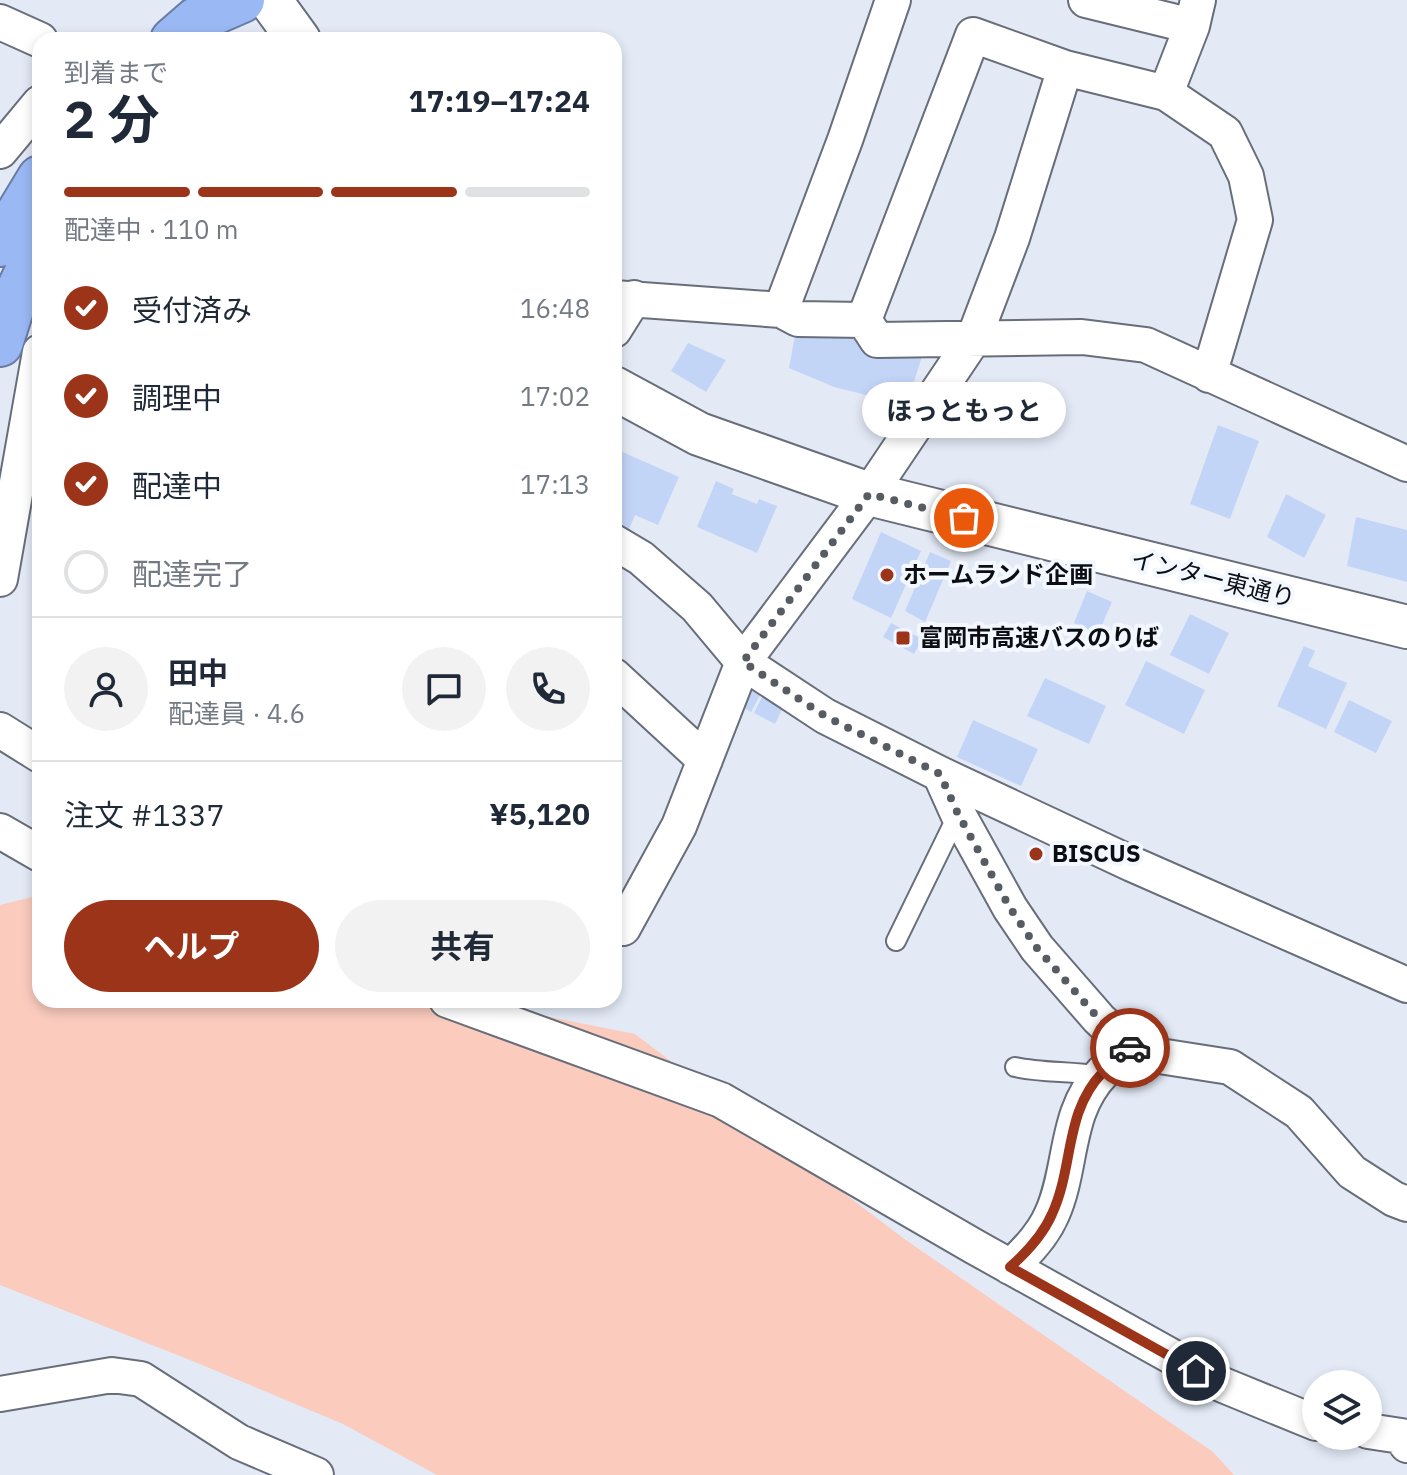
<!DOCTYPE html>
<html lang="ja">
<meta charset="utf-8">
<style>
body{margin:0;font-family:"IBM Plex Sans","Noto Sans JP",sans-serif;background:#f2f2f3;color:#1f2937;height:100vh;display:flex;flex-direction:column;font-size:30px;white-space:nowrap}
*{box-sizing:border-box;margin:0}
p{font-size:26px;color:#747a83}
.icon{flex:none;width:44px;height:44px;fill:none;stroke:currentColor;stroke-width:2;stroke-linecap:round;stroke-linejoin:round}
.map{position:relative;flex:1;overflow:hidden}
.sheet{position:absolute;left:32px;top:32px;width:590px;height:976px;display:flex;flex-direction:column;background:#fff;border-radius:24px;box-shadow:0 4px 12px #0003}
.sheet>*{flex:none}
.buttons{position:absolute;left:1302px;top:1370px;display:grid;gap:16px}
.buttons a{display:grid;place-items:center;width:80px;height:80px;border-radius:50%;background:#fff;box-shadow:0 4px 12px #0003;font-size:40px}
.pin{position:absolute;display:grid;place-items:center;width:68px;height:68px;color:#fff;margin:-34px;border:4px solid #fff;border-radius:50%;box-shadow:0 2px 8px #0007}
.courier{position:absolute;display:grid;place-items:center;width:80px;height:80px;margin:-40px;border:6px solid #9c3419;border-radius:50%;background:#fff;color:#222;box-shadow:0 2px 10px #0007}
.bubble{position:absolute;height:56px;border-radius:28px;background:#fff;box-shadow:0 4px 12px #0003;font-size:26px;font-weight:700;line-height:56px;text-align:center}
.headline em{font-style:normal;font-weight:700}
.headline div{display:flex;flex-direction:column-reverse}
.headline{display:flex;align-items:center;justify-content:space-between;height:136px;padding:0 32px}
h1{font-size:52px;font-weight:700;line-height:60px}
.bar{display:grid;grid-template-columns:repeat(4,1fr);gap:12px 8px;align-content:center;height:96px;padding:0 32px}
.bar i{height:10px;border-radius:6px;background:#e0e1e3}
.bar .active{background:#9c3419}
.bar p{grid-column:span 4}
.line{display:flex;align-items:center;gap:20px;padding:0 32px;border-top:2px solid #e0e1e3}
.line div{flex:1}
.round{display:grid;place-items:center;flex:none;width:84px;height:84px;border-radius:42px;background:#f2f2f3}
ol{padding:0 32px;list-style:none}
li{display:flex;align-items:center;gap:24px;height:88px}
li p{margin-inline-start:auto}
li .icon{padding:8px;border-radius:50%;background:#9c3419;color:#fff;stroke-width:4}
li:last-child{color:#747a83}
li i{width:44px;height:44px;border:4px solid #e0e1e3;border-radius:50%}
.cta{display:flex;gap:16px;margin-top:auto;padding:16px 32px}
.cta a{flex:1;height:92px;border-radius:48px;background:#9c3419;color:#fff;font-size:32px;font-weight:700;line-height:92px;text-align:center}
.cta a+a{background:#f2f2f3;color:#1f2937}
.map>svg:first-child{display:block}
</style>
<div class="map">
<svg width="1407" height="1475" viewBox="0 0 1407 1475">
<rect width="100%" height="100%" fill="#e3eaf6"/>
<!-- green -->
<path fill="#fbcbbe" d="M40 895V1000H465L635 1034 903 1238 1213 1452 1234 1475H437L343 1424 195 1362 0 1285V905Z"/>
<!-- building -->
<path fill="#c3d5f7" d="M798 319 923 353 907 405 834 387 789 368Z
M688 343 726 360 706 392 671 371Z
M1218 425 1259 441 1230 519 1190 504Z
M618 450 679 477 658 525 635 515 626 536 614 531V460Z
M716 481 734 489 732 494 757 504 759 499 777 506 757 553 697 527Z
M1286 494 1326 515 1304 558 1267 537Z
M1356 517 1407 530V582L1347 566Z
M881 532 921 551 891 618 852 599Z
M930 552 951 561 925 622 905 611Z
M1087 591 1112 602 1098 634 1074 623Z
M1190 614 1229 633 1209 674 1170 655Z
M891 623 922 639 914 654 883 637Z
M1304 646 1315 651 1308 666 1347 683 1326 729 1277 706Z
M1146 661 1205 690 1184 734 1125 705Z
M744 675 765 686 751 712 731 701Z
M1045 678 1106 706 1089 744 1027 716Z
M767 687 788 697 775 724 754 713Z
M1349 700 1392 721 1376 753 1334 732Z
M973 720 1038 749 1021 786 957 757Z"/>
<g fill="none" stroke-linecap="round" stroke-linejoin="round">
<defs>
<path id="service" d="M896 941 958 814
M1015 1067C1043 1073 1071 1071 1100 1076"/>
<path id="minor" d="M1086 0 1192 26
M0 22 40 40
M1166 93 1225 133 1246 176 1255 220 1209 375
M0 151 40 103
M614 298 781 310 798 319 864 320 877 340 1082 337 1146 345 1407 464
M781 310 845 140 893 0
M864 320 973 35 1065 68 1166 93 1192 26 1198 0
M614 330 634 298
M614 542 641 558 697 607 743 662 825 716 940 774 1132 864 1407 985
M0 579 40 352
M614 676 705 760
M0 730 40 755
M940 774 958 814 1010 908 1037 948 1099 1019 1134 1052 1230 1067 1299 1112 1352 1172 1394 1199 1407 1204
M0 831 40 854
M614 922 623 928 679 826 743 662 869 494 974 338 1012 238 1065 68
M447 1000 721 1100 975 1247 1223 1385 1316 1423
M1010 1267C1027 1252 1043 1235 1052 1214 1073 1167 1064 1112 1103 1072 1111 1064 1124 1058 1134 1052
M0 1394 112 1375 141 1379 239 1442 316 1475
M1368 1431 1401 1436 1407 1445"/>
<path id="tertiary" d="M270 0 299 40
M614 388 699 434 869 494 1407 627"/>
<path id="motorway" d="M173 40 196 20 242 0
M0 244 40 178
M0 344 14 300 40 245"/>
</defs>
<!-- service casing -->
<use href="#service" stroke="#686e79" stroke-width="22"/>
<!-- minor casing -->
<use href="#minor" stroke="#686e79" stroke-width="38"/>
<!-- tertiary casing -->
<use href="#tertiary" stroke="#686e79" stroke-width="46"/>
<!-- motorway casing -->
<use href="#motorway" stroke="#687ca4" stroke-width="48"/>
<!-- service -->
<use href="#service" stroke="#fff" stroke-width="18"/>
<!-- minor -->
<use href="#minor" stroke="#fff" stroke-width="34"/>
<!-- tertiary -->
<use href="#tertiary" stroke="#fff" stroke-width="42"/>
<!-- motorway -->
<use href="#motorway" stroke="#9ab8f3" stroke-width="44"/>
</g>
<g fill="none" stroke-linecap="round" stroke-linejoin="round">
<!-- done -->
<path stroke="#575b62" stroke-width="8" stroke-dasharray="0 14.4" d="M964 518 869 494 743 662 825 716 940 774 958 814 1010 908 1037 948 1099 1019 1130 1048"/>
<!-- route -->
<path stroke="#9c3419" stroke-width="10" d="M1130 1048 1134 1052C1124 1058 1111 1064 1103 1072 1064 1112 1074 1167 1052 1214 1043 1235 1027 1252 1010 1267L1196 1371"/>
</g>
<!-- markers -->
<g fill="#9c3419" stroke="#f3f7ff" stroke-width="3">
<circle cx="887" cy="575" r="8"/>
<rect x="895" y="630" width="16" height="16" rx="4"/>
<circle cx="1036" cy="854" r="8"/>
</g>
<g text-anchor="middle" stroke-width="8" stroke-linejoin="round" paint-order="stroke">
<!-- poi labels -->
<g font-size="24" font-weight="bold" fill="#0c0e12" stroke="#f3f7ff" text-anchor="start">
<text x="903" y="583">ホームランド企画</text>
<text x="919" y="646">富岡市高速バスのりば</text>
<text x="1052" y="862">BISCUS</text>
</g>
<!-- street labels -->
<g font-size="24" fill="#0c0e12" stroke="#f3f7ff">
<text transform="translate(1213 579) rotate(14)" y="8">インター東通り</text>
</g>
</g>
</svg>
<div class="buttons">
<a><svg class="icon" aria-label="layers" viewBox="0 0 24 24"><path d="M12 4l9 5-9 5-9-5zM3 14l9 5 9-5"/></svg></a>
</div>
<div class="pin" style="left:964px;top:518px;background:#ea580c"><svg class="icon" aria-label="bag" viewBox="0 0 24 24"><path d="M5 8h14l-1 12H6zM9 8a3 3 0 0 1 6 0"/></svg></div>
<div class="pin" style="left:1196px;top:1371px;background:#1f2937"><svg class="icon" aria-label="home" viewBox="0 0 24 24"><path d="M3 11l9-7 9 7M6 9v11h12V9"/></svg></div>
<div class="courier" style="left:1130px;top:1048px"><svg class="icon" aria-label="car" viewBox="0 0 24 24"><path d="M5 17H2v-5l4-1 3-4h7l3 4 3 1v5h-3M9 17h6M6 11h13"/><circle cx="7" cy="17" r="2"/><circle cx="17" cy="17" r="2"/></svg></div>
<div class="bubble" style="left:862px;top:382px;width:204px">ほっともっと</div>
<section class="sheet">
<div class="headline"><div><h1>2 分</h1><p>到着まで</p></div><em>17:19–17:24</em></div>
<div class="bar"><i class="active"></i><i class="active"></i><i class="active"></i><i></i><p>配達中 · 110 m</p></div>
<ol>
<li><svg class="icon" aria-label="check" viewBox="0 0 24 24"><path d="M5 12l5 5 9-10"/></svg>受付済み<p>16:48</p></li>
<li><svg class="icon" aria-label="check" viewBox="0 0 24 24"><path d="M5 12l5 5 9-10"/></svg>調理中<p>17:02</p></li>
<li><svg class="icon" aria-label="check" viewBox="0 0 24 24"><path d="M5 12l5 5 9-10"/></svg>配達中<p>17:13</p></li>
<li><i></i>配達完了</li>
</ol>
<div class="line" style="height:144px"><a class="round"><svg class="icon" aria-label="person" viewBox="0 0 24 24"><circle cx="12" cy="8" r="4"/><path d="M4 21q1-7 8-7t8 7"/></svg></a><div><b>田中</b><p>配達員 · 4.6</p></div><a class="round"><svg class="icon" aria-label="chat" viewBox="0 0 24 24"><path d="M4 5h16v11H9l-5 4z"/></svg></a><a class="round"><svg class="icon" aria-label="phone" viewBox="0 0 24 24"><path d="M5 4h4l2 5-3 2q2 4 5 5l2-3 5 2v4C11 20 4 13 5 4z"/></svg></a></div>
<div class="line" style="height:104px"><div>注文 #1337</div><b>¥5,120</b></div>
<div class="cta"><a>ヘルプ</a><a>共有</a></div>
</section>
</div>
